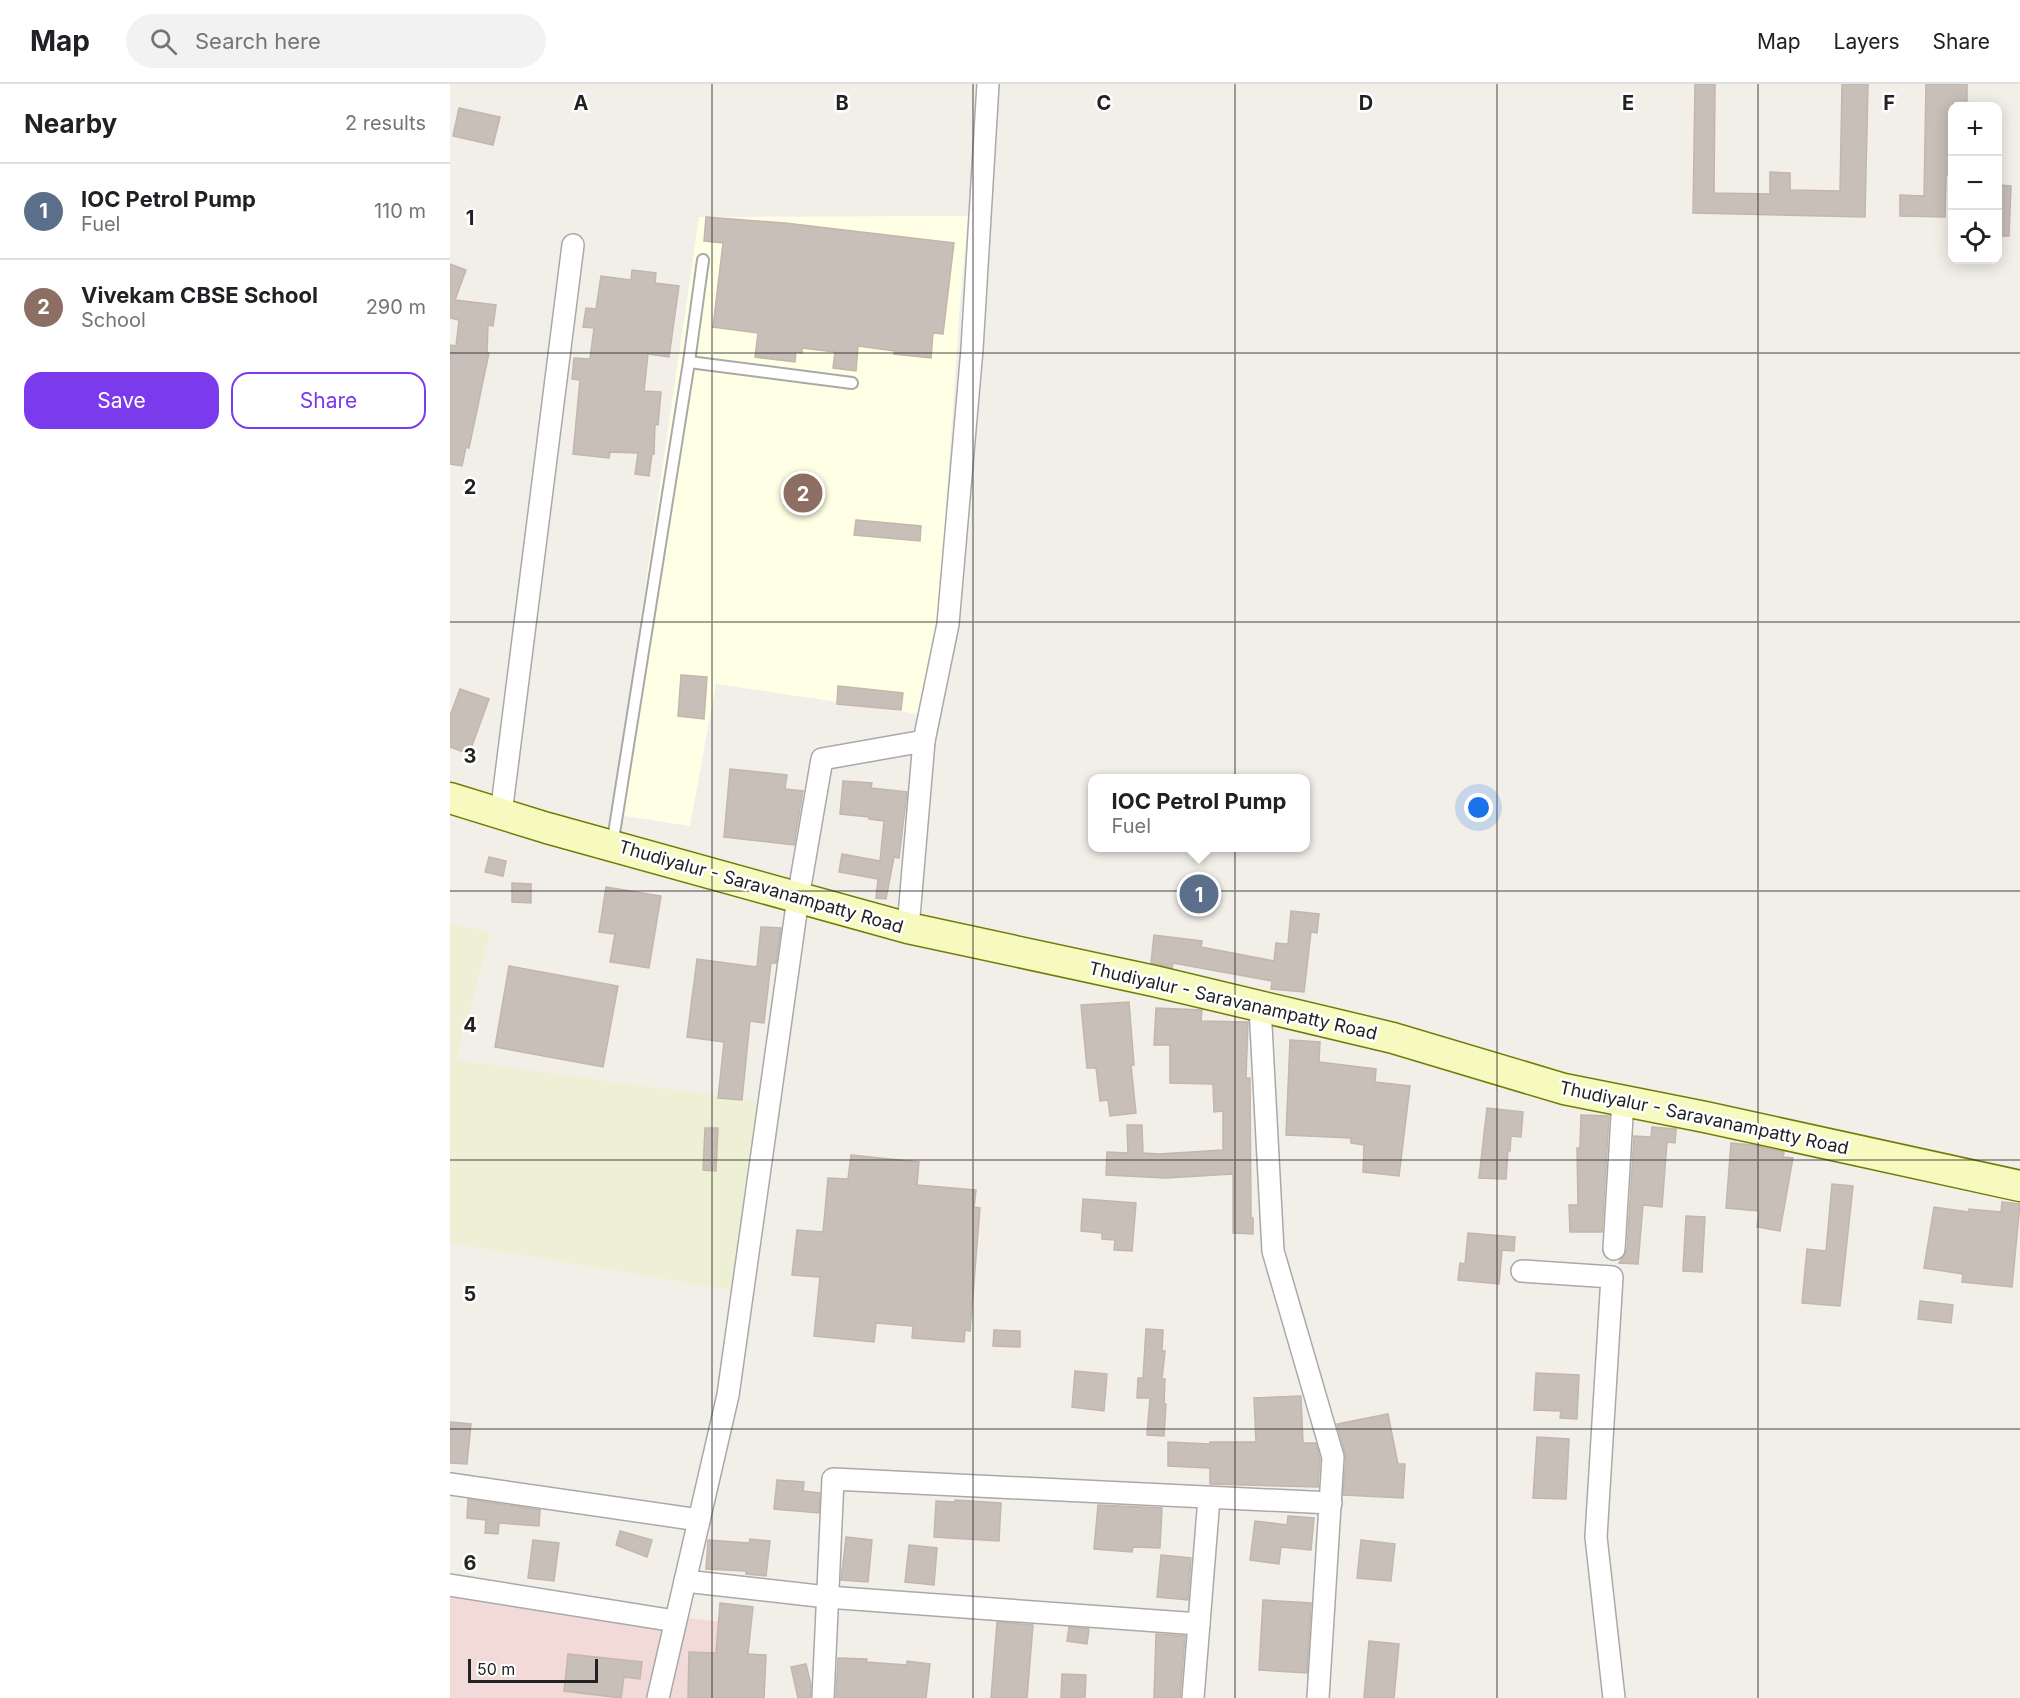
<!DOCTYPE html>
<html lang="en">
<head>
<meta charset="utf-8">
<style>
	body { margin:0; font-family:Inter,sans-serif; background:#f2f2f2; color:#202124 }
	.controls { position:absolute; right:18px; top:18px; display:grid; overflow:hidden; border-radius:12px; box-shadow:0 3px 15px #0003 }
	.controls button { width:54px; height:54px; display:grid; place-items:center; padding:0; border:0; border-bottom:2px solid #e0e0e0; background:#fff; color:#202124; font:30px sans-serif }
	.scale { position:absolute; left:18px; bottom:15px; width:130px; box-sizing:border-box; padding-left:6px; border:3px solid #222; border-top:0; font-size:16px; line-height:21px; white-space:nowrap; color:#222; -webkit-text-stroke:4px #fff; paint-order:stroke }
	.you { position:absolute; left:1029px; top:724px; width:21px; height:21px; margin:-15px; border:4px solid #fff; border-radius:50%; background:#1a73e8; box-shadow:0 0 0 9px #1a73e833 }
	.badge { display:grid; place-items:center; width:39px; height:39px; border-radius:50%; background:#7c3aed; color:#fff; font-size:20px; font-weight:700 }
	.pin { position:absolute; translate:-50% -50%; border:3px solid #fff; box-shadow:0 2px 6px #0006 }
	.popup { position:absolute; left:638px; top:690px; width:222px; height:78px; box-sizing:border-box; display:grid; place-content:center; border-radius:12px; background:#fff; filter:drop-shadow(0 2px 4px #0005); font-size:20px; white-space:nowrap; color:#757577 }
	.popup b { font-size:22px; color:#202124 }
	.popup::after { content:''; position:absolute; left:50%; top:100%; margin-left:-12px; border:12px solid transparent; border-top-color:#fff }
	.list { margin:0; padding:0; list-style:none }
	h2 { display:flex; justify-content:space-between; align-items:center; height:78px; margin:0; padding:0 24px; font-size:26px }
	h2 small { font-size:20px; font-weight:400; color:#757577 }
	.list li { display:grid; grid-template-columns:39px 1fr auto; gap:18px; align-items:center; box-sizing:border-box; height:96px; padding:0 24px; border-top:2px solid #e0e0e0 }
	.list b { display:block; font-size:22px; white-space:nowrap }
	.list p { margin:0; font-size:20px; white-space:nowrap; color:#757577 }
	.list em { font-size:20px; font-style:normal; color:#757577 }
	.actions { display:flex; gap:12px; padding:18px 24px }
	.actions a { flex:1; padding:14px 0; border:2px solid #7c3aed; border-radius:18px; text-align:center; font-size:21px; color:#7c3aed }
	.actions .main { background:#7c3aed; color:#fff }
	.icon { flex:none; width:33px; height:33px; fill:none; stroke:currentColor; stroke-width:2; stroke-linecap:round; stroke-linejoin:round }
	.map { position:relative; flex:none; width:1570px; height:1614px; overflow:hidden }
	header { display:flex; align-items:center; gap:36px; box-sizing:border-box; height:84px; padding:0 30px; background:#fff; border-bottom:2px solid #e0e0e0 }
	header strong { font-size:28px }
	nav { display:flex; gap:33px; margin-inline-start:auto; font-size:21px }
	.search { width:420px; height:54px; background:#f2f2f2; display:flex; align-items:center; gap:15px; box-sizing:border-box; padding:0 21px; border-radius:33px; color:#757577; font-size:22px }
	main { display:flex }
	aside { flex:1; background:#fff }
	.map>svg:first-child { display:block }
	.commercial { fill:#f2dad9 }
	.education { fill:#ffffe5 }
	.farmland { fill:#eef0d5 }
	.building { fill:#c7bfb8; stroke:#c4b6ab; stroke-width:1.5 }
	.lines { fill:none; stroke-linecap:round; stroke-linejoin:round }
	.lane-casing { stroke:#a9a9a9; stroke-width:14 }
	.street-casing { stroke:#a9a9a9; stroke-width:24 }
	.secondary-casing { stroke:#707d05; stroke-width:33 }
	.lane { stroke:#fff; stroke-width:10 }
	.street { stroke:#fff; stroke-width:21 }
	.secondary { stroke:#f7fabf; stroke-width:30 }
	.grid { fill:none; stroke:#222; stroke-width:1.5; stroke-opacity:0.55 }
	.labels { text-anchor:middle; stroke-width:5; stroke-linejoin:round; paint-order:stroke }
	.street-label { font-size:18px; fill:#222; stroke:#fff }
	.grid-label { font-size:20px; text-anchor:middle; font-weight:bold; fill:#222; stroke:#fff; stroke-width:5; stroke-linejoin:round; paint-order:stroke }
</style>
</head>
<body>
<header>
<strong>Map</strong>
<div class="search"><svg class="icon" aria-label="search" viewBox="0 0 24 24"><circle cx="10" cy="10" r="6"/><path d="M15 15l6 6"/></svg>Search here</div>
<nav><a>Map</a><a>Layers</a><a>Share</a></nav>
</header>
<main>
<aside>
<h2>Nearby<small>2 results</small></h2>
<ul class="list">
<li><span class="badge" style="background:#5c6f8a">1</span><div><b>IOC Petrol Pump</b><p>Fuel</p></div><em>110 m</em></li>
<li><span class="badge" style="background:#8d6e63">2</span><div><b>Vivekam CBSE School</b><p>School</p></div><em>290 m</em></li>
</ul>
<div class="actions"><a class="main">Save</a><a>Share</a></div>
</aside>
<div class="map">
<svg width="1570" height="1614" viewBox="0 0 1570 1614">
	<rect width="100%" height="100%" fill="#f2efe9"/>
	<path class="commercial" d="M0,1507l281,32 -9,75h-272z"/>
	<path class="education" d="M518,132l-8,87 -28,413 -216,-32 -26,142 -78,-12 87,-597z"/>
	<path class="farmland" d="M0,838l41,11 -35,127 313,43 -27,189 -292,-49z"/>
	<g class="building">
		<path d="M1245,0h20l-1,109 56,1v-22l20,1v17l50,1 2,-107h26l-3,133 -172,-4z"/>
		<path d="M1476,0h41v17h-14v74h-7l-1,42 -45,-1v-21l24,1z"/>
		<path d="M9,24l41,9 -7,28 -40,-9z"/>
		<path d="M1548,101l13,1 -2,50h-11z"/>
		<path d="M256,133l79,6 169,20 -11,91 -10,-1 -2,25 -37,-4 1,-3 -37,-5 -2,25 -23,-3 2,-16 -33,-4v5l-6,-1 -1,10 -40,-5 3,-24 -45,-6 10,-84 -19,-2z"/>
		<path d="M0,180l16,6 -11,30 41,5 -3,21 -5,-1 -1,28h2l-20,95 -3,-1 -4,19 -12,-2v-119l6,1 3,-26 -9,-2z"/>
		<path d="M182,186l24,3 -1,10 24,3 -10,71 -21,-3 -4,37 17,1 -3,33 -3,-1 -1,30h-2l-3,22 -14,-2 3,-21 -28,-1 -1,6 -36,-4 7,-74 -8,-1 2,-21 16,1 4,-31 -11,-1 3,-19 10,1 5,-33 30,4z"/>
		<path d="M406,436l65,6 -1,15 -66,-6z"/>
		<path d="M231,591l26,2 -3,42 -26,-3z"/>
		<path d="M388,602l65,7 -2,17 -64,-6z"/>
		<path d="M10,605l29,10 -20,55 -19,-7v-31z"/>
		<path d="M280,685l57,6 -2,14 18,2 -9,54 -70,-8z"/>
		<path d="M393,697l29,2 -1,5 36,4 -8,66 -5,-1 -8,42 -10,-1 2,-19 -39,-7 3,-18 38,7 4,-40 -15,-2v-2l-29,-3z"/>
		<path d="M39,773l17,4 -3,15 -18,-4z"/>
		<path d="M62,799l19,1v19l-19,-1z"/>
		<path d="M156,803l55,9 -12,72 -39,-6 5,-28 -16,-2z"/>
		<path d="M841,827l28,3 -2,19 -6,-1 -7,60 -33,-3 1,-8 -99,-18 -1,5 -21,-5 3,-28 48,6 -1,6 73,14 2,-18 12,1z"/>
		<path d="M311,843l20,1 -5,35h-5l-7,60 -14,-2 -8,79 -24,-2 6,-56 -37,-5 10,-78 60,8z"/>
		<path d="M59,882l109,20 -15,81 -108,-20z"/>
		<path d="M679,918l5,63h-3l5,48 -26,3 -2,-16 -8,1 -4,-33h-9l-6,-63z"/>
		<path d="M706,924l46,2 -1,11 47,1 -2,56h4l1,140h2v16l-20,-1v-59l-67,4 -60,-3 1,-23 21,1 -1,-28h15l1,28 16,1 64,-4v-39l-9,1 -1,-28 -43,-1v-38h-16z"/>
		<path d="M840,956l30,2 -1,20 57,7 -1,13 35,4 -11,90 -36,-4 1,-27 -13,-2v-5l-65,-3z"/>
		<path d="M1037,1024l36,4 -2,25 -10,-1 -1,15 -2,-1 -2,29 -27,-1z"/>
		<path d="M1131,1031l28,1 -7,116h-32l-1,-27h9l-1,-57h3z"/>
		<path d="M1202,1043l24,2 -1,14 -8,-1 -5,65 -19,-2 -5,59 -19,-1 8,-13 7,-114 17,1z"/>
		<path d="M255,1044h13l-2,43 -13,-1z"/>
		<path d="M1281,1059l22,2 31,7 -1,5 10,1 -13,73 -23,-4 2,-16 -33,-3z"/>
		<path d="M401,1071l68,7 -2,23 59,5 -2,17 6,1 -10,123 -5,-1 -1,12 -52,-4 1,-12 -37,-3 -2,19 -60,-6 6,-59 -28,-2 5,-45 26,2 5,-54 20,1z"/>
		<path d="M1382,1100l21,2 -13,120 -38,-3 5,-54 19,2z"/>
		<path d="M633,1115l53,4 -4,48 -18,-1 1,-10 -13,-1v-6l-21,-2z"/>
		<path d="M1552,1118l18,2 -8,83 -50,-5 1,-8 -39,-6 10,-61 35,5v-3l32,3z"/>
		<path d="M1236,1132l19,1 -3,55 -19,-1z"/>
		<path d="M1018,1149l47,4 -1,14 -12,-1 -3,34 -41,-4 2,-17 5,1z"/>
		<path d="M1470,1217l33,4 -2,18 -33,-4z"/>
		<path d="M696,1245l17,1 -1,21h3l-3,28h3l-1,25h2l-2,32 -17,-1 3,-37h-13l1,-20h5z"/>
		<path d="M544,1246l26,1v16l-27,-1z"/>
		<path d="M625,1287l32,3 -3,37 -32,-4z"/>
		<path d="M1086,1289l43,2 -2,44 -17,-1 1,-7 -27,-1z"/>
		<path d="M851,1312l2,47h13l4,15 -2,29 -108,-3v-16l-42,-2v-24l42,2v-2h46l-2,-44z"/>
		<path d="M938,1330l10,50h7l-2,34 -60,-3 3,-38 -9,-33z"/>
		<path d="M0,1338l21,2 -4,40 -17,-1z"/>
		<path d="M1087,1353l32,2 -3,60 -33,-1z"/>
		<path d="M327,1396l27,2 -1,9 17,2 -1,20 -45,-4z"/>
		<path d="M18,1415l72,11 -1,16 -40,-3 -1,11 -13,-1 1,-13 -19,-2z"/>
		<path d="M505,1416l46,3 -2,38 -65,-4 2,-36 19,1z"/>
		<path d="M648,1421l64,3 -2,40 -27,-1 -1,5 -38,-3z"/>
		<path d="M838,1432l26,2 -3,32 -30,-3 -2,17 -29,-4 5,-39 32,4z"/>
		<path d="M170,1447l32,9 -5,17 -31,-12z"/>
		<path d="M396,1453l26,3 -4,42 -27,-2z"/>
		<path d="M300,1455l20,2 -4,35 -20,-2v-3l-40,-2 2,-29 41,3z"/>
		<path d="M83,1456l26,3 -5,38 -26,-3z"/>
		<path d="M911,1456l34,4 -4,37 -34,-3z"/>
		<path d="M459,1461l28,3 -3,37 -29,-3z"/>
		<path d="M711,1471l30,3 -3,42 -31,-3z"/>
		<path d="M813,1516l48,3 -4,70 -48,-3z"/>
		<path d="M270,1519l33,4 -5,47 18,1 -2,43h-76l1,-46 27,1z"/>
		<path d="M547,1538l36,3 -6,73h-36z"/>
		<path d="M619,1543l20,2 -2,15 -20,-3z"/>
		<path d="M706,1550l29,2 -5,62h-26z"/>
		<path d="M919,1557l30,3 -5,54h-30z"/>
		<path d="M118,1570l74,8 -2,17 -16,-2 -3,21 -57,-7z"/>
		<path d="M388,1574l29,1 -1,3 41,3v-4l23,3 -4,34h-90z"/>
		<path d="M356,1580l5,21 -1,13h-12l-7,-31z"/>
		<path d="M612,1590l24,1 -1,23h-24z"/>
	</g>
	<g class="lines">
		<defs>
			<g id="lane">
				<path d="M239,278l163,21"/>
				<path d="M162,762l77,-484 14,-102"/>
			</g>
			<g id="street">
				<path d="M51,730l72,-569"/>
				<path d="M458,844l16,-187"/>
				<path d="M810,923l13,244 60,206 -15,241"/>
				<path d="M1164,1165l9,-149"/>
				<path d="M1072,1187l90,6 -16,260 18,161"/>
				<path d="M0,1400l249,36"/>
				<path d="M235,1497l142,16 372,27"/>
				<path d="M0,1501l225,36"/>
				<path d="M208,1614l70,-303 70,-497 24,-139 102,-18 24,-117 24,-275 16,-265"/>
				<path d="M373,1614l10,-219 498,24"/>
				<path d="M743,1614l16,-200"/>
			</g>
			<path id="secondary" d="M0,714l97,30 361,100 246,53 239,57 171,51 141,28 315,69"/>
		</defs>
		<use href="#lane" class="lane-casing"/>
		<use href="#street" class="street-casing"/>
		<use href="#secondary" class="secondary-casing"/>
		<use href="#lane" class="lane"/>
		<use href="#street" class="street"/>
		<use href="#secondary" class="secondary"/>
	</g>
	<path class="grid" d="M262,0v1614M523,0v1614M785,0v1614M1047,0v1614M1308,0v1614M0,269h1570M0,538h1570M0,807h1570M0,1076h1570M0,1345h1570"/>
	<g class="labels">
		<g class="street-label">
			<text transform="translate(311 803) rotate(16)" y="6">Thudiyalur - Saravanampatty Road</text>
			<text transform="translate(783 917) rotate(13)" y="6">Thudiyalur - Saravanampatty Road</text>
			<text transform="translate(1254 1034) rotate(12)" y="6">Thudiyalur - Saravanampatty Road</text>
		</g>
	</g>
	<g class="grid-label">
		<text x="131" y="26">A</text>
		<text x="392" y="26">B</text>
		<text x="654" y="26">C</text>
		<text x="916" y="26">D</text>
		<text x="1178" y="26">E</text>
		<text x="1439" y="26">F</text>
		<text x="20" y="141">1</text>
		<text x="20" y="410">2</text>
		<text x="20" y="679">3</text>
		<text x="20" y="948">4</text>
		<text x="20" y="1217">5</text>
		<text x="20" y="1486">6</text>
	</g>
</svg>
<div class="controls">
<button>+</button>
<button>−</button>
<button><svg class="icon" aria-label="locate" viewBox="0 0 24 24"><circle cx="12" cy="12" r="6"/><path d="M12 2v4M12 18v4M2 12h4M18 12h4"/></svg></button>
</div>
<div class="scale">50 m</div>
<div class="you"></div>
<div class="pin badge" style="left:749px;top:810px;background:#5c6f8a">1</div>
<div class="popup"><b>IOC Petrol Pump</b>Fuel</div>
<div class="pin badge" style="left:353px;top:409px;background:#8d6e63">2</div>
</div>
</main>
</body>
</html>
